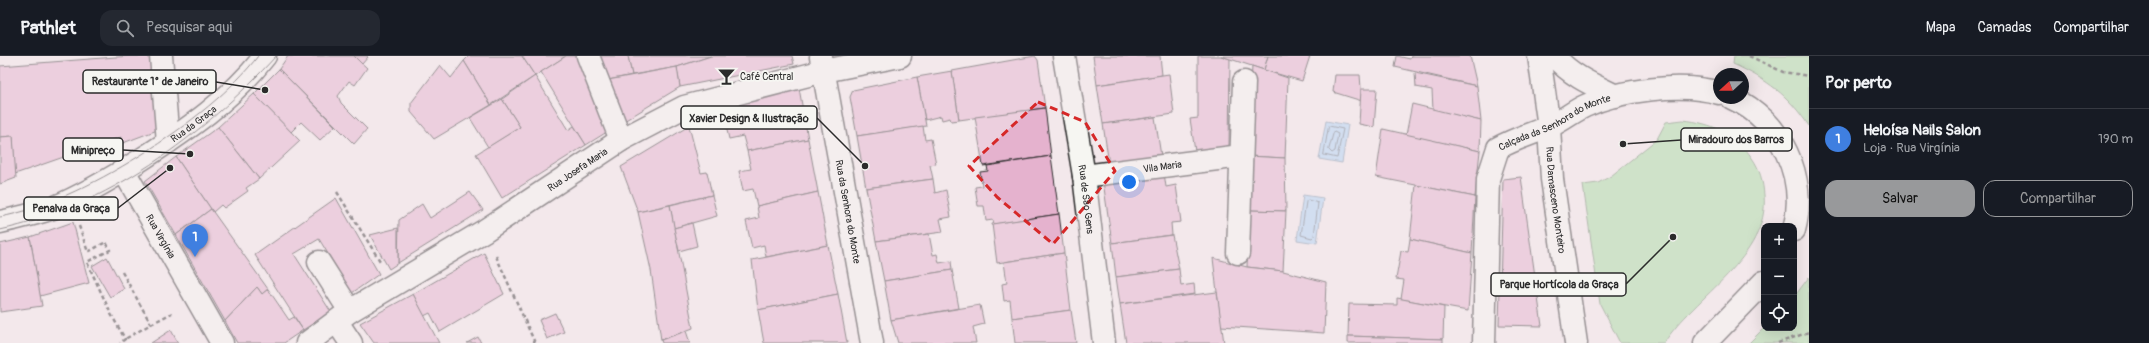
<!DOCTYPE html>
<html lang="pt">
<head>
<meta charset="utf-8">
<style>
	body { margin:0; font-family:Pangolin,sans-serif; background:#242831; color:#f1f3f6 }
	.controls { position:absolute; right:12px; bottom:12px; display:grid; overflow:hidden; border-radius:8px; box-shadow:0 4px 16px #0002 }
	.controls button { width:36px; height:36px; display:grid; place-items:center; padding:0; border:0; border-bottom:1px solid #363941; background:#171b24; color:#f1f3f6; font:20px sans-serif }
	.compass { position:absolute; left:1713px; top:12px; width:36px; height:36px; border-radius:50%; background:#171b24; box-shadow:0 4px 16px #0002; rotate:249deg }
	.you { position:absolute; left:1129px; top:126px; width:14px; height:14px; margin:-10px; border:3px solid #fff; border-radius:50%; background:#1a73e8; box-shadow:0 0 0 6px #1a73e833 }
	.badge { display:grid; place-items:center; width:26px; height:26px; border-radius:50%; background:#98999b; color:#fff; font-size:13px; font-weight:700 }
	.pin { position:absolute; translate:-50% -33px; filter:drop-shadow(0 1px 2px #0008) }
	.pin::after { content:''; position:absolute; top:21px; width:14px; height:12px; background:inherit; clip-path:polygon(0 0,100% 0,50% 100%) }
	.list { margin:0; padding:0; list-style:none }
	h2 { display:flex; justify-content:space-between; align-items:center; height:52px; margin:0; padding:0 16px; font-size:17px }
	h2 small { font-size:13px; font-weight:400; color:#9ea1a6 }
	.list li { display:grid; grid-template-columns:26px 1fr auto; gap:12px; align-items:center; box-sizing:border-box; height:60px; padding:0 16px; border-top:1px solid #363941 }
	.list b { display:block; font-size:15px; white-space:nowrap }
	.list p { margin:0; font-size:13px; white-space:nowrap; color:#9ea1a6 }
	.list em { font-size:13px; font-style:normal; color:#9ea1a6 }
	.actions { display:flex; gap:8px; padding:12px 16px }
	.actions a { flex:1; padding:9px 0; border:1px solid #98999b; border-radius:12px; text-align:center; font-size:14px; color:#98999b }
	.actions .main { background:#98999b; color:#111 }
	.icon { flex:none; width:22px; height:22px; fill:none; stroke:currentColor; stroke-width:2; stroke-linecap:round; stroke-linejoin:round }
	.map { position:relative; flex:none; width:1809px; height:287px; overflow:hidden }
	header { display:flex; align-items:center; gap:24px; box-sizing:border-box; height:56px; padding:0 20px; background:#171b24; border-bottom:1px solid #363941 }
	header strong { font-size:19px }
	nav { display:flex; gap:22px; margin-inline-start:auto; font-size:14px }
	.search { width:280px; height:36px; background:#242831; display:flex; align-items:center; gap:10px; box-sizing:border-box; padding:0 14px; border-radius:12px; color:#9ea1a6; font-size:15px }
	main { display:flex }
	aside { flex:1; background:#171b24 }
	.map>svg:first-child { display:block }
	.green { fill:#a4dca0; stroke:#688466 }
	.water { fill:#acd3f6; stroke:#7890a5 }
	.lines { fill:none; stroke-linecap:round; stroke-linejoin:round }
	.shore { stroke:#5f6e7c; stroke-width:1 }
	.building { fill:#e5b2ce; stroke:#2b2b2b }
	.street-casing { stroke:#2b2b2b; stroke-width:25 }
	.path { stroke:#2b2b2b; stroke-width:2.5; stroke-dasharray:4 3; stroke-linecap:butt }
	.street { stroke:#f6f6f2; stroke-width:22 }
	.tram { stroke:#2b2b2b; stroke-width:1 }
	.marked { fill:none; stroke:#d62828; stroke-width:3; stroke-dasharray:8 5; stroke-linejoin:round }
	.labels { text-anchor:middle; stroke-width:3.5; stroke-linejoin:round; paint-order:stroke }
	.poi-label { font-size:10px; fill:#2b2b2b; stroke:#f6f6f2; text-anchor:start }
	.street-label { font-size:10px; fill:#2b2b2b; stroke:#f6f6f2 }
	.leader { fill:none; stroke:#2b2b2b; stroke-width:1.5 }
	.callout-dot { fill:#2b2b2b; stroke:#f6f6f2; stroke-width:1.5 }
	.callout { fill:#f6f6f2; stroke:#2b2b2b; stroke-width:1.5 }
	.callout-label { font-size:11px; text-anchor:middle; font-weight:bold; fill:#2b2b2b }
</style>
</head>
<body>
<header>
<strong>Pathlet</strong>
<div class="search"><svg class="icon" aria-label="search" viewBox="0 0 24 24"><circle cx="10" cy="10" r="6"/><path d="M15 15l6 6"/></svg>Pesquisar aqui</div>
<nav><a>Mapa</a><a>Camadas</a><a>Compartilhar</a></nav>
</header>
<main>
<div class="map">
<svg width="1809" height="287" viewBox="0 0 1809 287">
	<rect width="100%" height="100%" fill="#f3e8eb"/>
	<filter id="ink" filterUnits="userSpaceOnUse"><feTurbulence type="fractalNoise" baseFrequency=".025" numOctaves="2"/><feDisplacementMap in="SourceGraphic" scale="8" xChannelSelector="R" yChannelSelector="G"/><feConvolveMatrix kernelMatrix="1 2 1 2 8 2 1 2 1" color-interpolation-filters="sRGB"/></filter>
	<g filter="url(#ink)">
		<g class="green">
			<path d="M1734,0h75v70c-21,-31 -41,-46 -76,-62z"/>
			<path d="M1683,64c29,3 53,14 69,38 8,11 11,24 12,37 6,62 -70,101 -100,148h-44l-20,-39 -17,-119 15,-2 13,-7 46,-37 9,-17z"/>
			<path d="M1809,221v66h-60l15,-15h30v-31z"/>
		</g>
		<g class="water">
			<path d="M1326,65l22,4 -6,38 -23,-4z"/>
			<path d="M1303,139l20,3 -6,45 -20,-3z"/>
		</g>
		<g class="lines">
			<g class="shore">
				<path d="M1329,70l14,3 -6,29 -13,-3z"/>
				<path d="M1334,76l4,2 -3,17 -3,2 -3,-3z"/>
				<path d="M1308,144l10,3 -4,33 -2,2 -11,-3 5,-33z"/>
			</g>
		</g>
		<g class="building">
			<path d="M129,0h24l7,73 -37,14 -2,-6 -106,37 -2,-38 -13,1v-71z"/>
			<path d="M288,0h66l13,12 -12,17 -6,-4 -11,15 3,7 26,26 -13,15 -75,-75z"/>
			<path d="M354,0h13l1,1 -6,7z"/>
			<path d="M469,0h53l13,20 -44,29 -27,-44z"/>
			<path d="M522,0h44l-31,20z"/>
			<path d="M566,0h13l31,74 -24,15 -45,-73z"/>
			<path d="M598,0h30l4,19 -24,5z"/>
			<path d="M628,0h83l-34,11 -45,8z"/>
			<path d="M711,0h81l2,8 -114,23 -3,-20z"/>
			<path d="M1035,0l3,4 7,48 -86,12 -7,-49z"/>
			<path d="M1093,0h67l2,19 -65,10z"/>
			<path d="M1198,0h23l9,3 -1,89 -34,3 -5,-32 8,-1z"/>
			<path d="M1221,0h47l-4,14z"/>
			<path d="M1268,0h42l-8,25 -38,-11z"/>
			<path d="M1397,0l13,3 1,-3h59l7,30 -82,-19z"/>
			<path d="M464,5l27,44 -57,34 -23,-27v-9l29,-38 11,13z"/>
			<path d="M1252,10l36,12 -3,80 -37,-2z"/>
			<path d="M677,11l3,20 -56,34 -16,-41z"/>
			<path d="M279,13l56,57 -15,14 -19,-18 -10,10 -37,-38z"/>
			<path d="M952,15l7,49 -8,1 -1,-3 -8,2 -1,-4 -16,4 -8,-43z"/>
			<path d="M1415,17l62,13 4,35 -48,-11 -1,-20 -16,-3z"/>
			<path d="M1169,18l5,40 -71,10 -6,-39z"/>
			<path d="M1335,19h25l2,26 -29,-9z"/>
			<path d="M535,20l33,54 6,-4 12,19 -84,53 -26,-44 44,-27 -18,-28z"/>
			<path d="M917,21l9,49 -69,10 -7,-39 3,-7z"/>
			<path d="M799,32l9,51 -61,12 -4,-15 -14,3 -5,-22 15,-3 -2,-12z"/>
			<path d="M1361,33h16l-3,38 -15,-3z"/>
			<path d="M254,38l46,47 -41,38 -41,-52z"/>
			<path d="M502,43l18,28 -32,20 -18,-29z"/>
			<path d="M1412,48l69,17 -1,30 -74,-16z"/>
			<path d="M1045,52l6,48 -68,10 -8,-49z"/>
			<path d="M1155,61l6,39 -52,8 -6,-40z"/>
			<path d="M689,70l12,47 6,-1 5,23 -74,17 -17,-45z"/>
			<path d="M923,70l2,14 6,-1 5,25 -6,1 3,14 -67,9 -9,-52z"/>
			<path d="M218,71l41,52 -13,9 2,3 -24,17 -3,-3 -8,7 -37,-55z"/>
			<path d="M1383,73l97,22 -5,46 -99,-20z"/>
			<path d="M13,80l3,42 -16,6v-47z"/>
			<path d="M808,83l10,53 -61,14 -4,-17 -10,2 -4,-20 12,-2 -4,-18z"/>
			<path d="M1051,100l8,58 -65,10 -1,-4 -7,1 -2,-15h-6l-3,-19 7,-1 -2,-14 8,-1 -1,-5z"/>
			<path d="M1248,100l37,2 1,53 -37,-1z"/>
			<path d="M176,101l35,52 -35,26 -31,-54z"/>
			<path d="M1164,117l2,14 10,-2 5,37 -10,1 1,12 -60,8 -9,-62z"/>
			<path d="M1521,121l21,149 -43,-1 4,-146z"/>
			<path d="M933,123l2,14 11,-3 5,27 -11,2 3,13 -67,9 -10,-53z"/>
			<path d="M1416,129l59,12 -3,56 -62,-14z"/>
			<path d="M470,136l13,18 -85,53 1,-43 23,-16 8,14z"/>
			<path d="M818,136l10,53 -62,12 -2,-12 -12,3 -6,-27 13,-3 -2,-12z"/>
			<path d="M712,139l5,21 -43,12 -4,-23z"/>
			<path d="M336,142l43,76 -27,19 -33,-54 -25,15 37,58 -28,18 -48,-75z"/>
			<path d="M670,149l23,123 -32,12 -10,-70 -13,-58z"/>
			<path d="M211,153l57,80 -6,5 -5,-7 -32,34 -49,-86z"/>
			<path d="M1249,154l37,1 -3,60 -36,-4z"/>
			<path d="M1059,158l5,39 -67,10 -5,-39z"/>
			<path d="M73,166l16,61 -49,13 -10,-59z"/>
			<path d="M692,167l5,23 -18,5 -5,-23z"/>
			<path d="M398,172v35l-9,6 -19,-34z"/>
			<path d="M929,178l4,21 4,-1 2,9 12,-2 1,9 -68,11 -8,-40z"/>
			<path d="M1172,179l7,34 -63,8 -4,-34z"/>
			<path d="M30,181l12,69 -42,6v-68z"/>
			<path d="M1410,183l62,14 -4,58 -67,-12 3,-19 -8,-1 5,-28 7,1z"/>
			<path d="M828,189l10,49 -80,16 -6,-50z"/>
			<path d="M484,197l20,41 -64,38 -10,-19 -6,3 -11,-22z"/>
			<path d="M1064,197l7,57 -59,8 -2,-18 -6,1 -2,-17 5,-1 -3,-21z"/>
			<path d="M107,201l17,32 -14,8 -18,-31z"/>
			<path d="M1213,202l34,9 36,4 43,11 -2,51 -103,-7z"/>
			<path d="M1179,213l2,17 13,-2 1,10 -75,10 -4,-27z"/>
			<path d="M952,214l7,38 -68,12 -7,-39z"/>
			<path d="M257,231l5,7 6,-5 21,31 5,-3 9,13 -19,13h-47l-12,-22z"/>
			<path d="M1217,236l7,51h-98l-6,-39z"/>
			<path d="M413,238l26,49h-65l-14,-20z"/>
			<path d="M838,238l9,49h-83l-6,-33z"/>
			<path d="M1397,242l47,9 -1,32 -95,-3 1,-32 48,1z"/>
			<path d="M980,249l4,19 -11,3 3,16h-78l-7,-23z"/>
			<path d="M1071,254l5,33h-61l-3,-25z"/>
			<path d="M555,257l9,19 -17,7 -8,-19z"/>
			<path d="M171,274l7,13h-27z"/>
			<path d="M686,275l4,12h-28l-1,-3z"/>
			<path d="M1348,280l95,3v4h-95z"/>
			<path d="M478,281l3,6h-14z"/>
		</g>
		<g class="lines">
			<defs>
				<g id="street">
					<path d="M161,0l7,86"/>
					<path d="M588,0l33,84"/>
					<path id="s1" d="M1064,0l20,120 20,167"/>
					<path id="s2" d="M1539,0l10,71 3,52 24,164"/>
					<path d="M1554,0c17,20 39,29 62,40"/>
					<path id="s3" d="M821,1l51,286"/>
					<path d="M1732,42c49,22 76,80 62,132"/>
					<path id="s4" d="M124,115l98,172"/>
					<path id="s5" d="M1084,120l157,-20"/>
					<path id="s6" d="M0,166c18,-4 36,-8 53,-14 31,-13 61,-31 89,-49 45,-29 90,-60 123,-103"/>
					<path d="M1238,197l6,-171"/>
					<path id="s7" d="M350,255l134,-80 137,-91 63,-33 140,-36 76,-15"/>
					<path d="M337,266l14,21"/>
					<path d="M307,287l43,-32 -31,-49"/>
					<path id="s8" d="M1484,287l4,-164 10,-31c16,-9 33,-14 50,-21 13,-5 24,-15 37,-21 35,-16 97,-24 134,-13"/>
					<path d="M1705,287l59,-61"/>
				</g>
			</defs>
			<use href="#street" class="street-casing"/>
			<g class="path">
				<path d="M1749,0l34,16 26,4"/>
				<path d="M337,136l43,69"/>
				<path d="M79,170l9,26 18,-10 4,8 -23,12 24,52 14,25 -5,4"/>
				<path d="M496,200l39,87"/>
				<path d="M122,216l29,52 -26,15"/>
				<path d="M151,268l21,-11"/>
				<path d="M1778,287l31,-11"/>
			</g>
			<use href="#street" class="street"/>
			<g class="tram">
				<path d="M0,161c79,-14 210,-97 258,-161"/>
				<path d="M0,174c106,-22 204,-95 276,-174"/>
			</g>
		</g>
	</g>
	<path d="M0 0H1809V287H0ZM1038,46l47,20 30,49 -62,73 -56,-47 -28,-31z" fill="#f3e8eb" fill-opacity=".55" fill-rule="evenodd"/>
	<path class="marked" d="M1038,46l47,20 30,49 -62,73 -56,-47 -28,-31z"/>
	<defs>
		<symbol id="bar-bare" viewBox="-9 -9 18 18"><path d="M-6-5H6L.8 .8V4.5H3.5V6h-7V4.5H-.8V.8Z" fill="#2b2b2b" stroke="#f6f6f2" stroke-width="2.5" paint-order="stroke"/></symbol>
	</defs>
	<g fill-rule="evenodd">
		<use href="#bar-bare" x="714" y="8" width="25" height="25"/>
	</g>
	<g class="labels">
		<g class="poi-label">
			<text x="740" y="24">Café Central</text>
		</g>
		<g class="street-label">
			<text dy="4" stroke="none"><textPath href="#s6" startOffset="219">Rua da Graça</textPath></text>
			<text dy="4" stroke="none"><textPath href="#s8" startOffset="259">Calçada da Senhora do Monte</textPath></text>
			<text dy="4" stroke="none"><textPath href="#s5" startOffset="79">Vila Maria</textPath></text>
			<text dy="4" stroke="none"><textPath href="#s7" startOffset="268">Rua Josefa Maria</textPath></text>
			<text dy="4" stroke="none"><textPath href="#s1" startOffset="145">Rua de São Gens</textPath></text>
			<text dy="4" stroke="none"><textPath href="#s2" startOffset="145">Rua Damasceno Monteiro</textPath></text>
			<text dy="4" stroke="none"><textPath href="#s3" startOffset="157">Rua da Senhora do Monte</textPath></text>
			<text dy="4" stroke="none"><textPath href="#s4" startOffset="75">Rua Virgínia</textPath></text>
		</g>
	</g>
	<path class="leader" d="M265 34L216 26M865 110L817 62M1623 88L1681 84M190 98L123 94M170 112L118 152M1673 181L1626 228"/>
	<g class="callout-dot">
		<circle cx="265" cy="34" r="4"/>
		<circle cx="865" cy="110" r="4"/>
		<circle cx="1623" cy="88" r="4"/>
		<circle cx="190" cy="98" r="4"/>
		<circle cx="170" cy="112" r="4"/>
		<circle cx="1673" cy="181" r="4"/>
	</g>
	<g class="callout">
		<rect x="83" y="14" width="133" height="23" rx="4"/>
		<rect x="681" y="50" width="136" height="23" rx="4"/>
		<rect x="1681" y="72" width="111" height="23" rx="4"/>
		<rect x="63" y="82" width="60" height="23" rx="4"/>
		<rect x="24" y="141" width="94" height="23" rx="4"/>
		<rect x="1491" y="217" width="135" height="23" rx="4"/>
	</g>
	<g class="callout-label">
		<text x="150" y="29">Restaurante 1° de Janeiro</text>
		<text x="749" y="66">Xavier Design &amp; Ilustração</text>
		<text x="1736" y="87">Miradouro dos Barros</text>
		<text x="93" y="98">Minipreço</text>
		<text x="71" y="156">Penalva da Graça</text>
		<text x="1559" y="232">Parque Hortícola da Graça</text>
	</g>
</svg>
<div class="controls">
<button>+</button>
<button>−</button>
<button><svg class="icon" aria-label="locate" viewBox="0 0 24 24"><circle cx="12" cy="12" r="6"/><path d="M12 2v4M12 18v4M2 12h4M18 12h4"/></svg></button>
</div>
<svg class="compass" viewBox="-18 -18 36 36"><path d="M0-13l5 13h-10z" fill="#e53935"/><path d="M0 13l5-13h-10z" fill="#9ea1a6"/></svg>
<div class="you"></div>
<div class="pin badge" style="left:195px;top:201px;background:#3f7fe0">1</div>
</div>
<aside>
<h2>Por perto<small></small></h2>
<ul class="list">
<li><span class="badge" style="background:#3f7fe0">1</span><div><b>Heloísa Nails Salon</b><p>Loja · Rua Virgínia</p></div><em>190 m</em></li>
</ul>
<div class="actions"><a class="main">Salvar</a><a>Compartilhar</a></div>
</aside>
</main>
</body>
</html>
